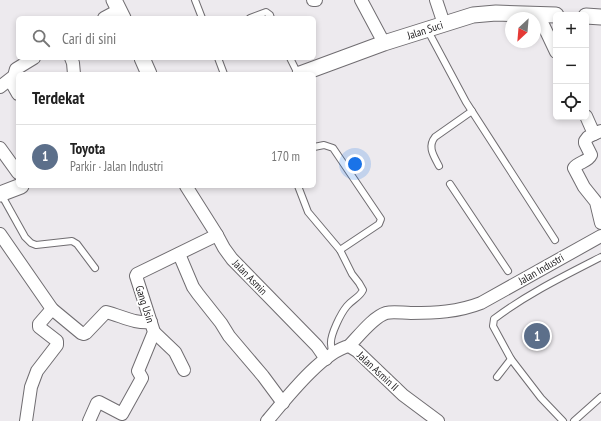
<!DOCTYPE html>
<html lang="id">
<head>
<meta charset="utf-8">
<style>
	body { margin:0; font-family:"PT Sans Narrow",sans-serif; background:#f6f6f6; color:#222 }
	.controls { position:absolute; right:12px; top:12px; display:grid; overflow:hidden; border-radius:6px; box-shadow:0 2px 6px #0003 }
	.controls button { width:36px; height:36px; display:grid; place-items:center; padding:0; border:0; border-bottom:1px solid #e0e0e0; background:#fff; color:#222; font:20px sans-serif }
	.compass { position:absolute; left:505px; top:12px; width:36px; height:36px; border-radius:50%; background:#fff; box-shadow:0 2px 6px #0003; rotate:206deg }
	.you { position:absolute; left:355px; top:164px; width:14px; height:14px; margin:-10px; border:3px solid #fff; border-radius:50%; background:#1a73e8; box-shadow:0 0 0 6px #1a73e833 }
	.badge { display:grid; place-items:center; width:26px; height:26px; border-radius:50%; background:#2563eb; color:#fff; font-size:13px; font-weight:700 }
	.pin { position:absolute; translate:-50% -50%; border:2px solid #fff; box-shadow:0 1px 4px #0006 }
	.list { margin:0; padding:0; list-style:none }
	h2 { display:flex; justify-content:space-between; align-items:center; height:52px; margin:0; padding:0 16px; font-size:17px }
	h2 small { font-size:13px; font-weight:400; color:#767676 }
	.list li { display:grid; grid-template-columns:26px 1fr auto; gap:12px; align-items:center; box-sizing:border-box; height:64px; padding:0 16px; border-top:1px solid #e0e0e0 }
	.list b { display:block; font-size:15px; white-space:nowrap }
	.list p { margin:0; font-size:13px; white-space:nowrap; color:#767676 }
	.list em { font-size:13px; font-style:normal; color:#767676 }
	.icon { flex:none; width:22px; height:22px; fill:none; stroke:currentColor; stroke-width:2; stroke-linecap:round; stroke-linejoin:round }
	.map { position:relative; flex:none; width:601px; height:421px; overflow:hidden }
	.search { position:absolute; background:#fff; box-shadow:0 2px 6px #0003; left:16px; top:16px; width:300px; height:44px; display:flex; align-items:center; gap:10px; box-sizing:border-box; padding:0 14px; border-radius:6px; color:#767676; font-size:15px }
	.panel { position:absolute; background:#fff; box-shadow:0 2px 6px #0003; left:16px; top:72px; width:300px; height:116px; border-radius:6px }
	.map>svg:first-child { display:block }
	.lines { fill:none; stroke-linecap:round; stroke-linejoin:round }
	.service-casing { stroke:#706d71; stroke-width:8 }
	.minor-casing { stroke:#706d71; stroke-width:14 }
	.tertiary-casing { stroke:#706d71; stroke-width:17 }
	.service { stroke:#fff; stroke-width:6 }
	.minor { stroke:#fff; stroke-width:12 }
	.tertiary { stroke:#fff; stroke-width:15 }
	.labels { text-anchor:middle; stroke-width:3.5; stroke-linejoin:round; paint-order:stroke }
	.street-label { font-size:11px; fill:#1f1d1f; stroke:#fff }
</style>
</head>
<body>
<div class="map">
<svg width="601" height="421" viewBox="0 0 601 421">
	<rect width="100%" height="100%" fill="#edeaee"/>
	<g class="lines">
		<defs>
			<g id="service">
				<path d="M195,0l7,18"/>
				<path d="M250,18l16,-6 4,3 1,3"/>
				<path d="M427,29l39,73 89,138"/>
				<path d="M218,58l6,16"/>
				<path d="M290,58l8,16"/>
				<path d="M314,147l10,-2 9,3 48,71 -2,5 -39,26"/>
				<path d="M439,166c-5,-10 -12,-19 -4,-29l37,-26"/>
				<path d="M450,184l58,87"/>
				<path d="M298,186l10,26 32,38 12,24 7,9 4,7c-3,7 -11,10 -16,16 -6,7 -17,29 -16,38 0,3 1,7 2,10"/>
				<path d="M1,194l24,43 6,6 5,2 36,-4 5,3 18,24"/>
				<path d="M497,377l14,-18"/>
				<path d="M563,421l-22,-23 -30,-39 -18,-33 1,-7c33,-25 70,-43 107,-62"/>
				<path d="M574,421l27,-24"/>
			</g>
			<g id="minor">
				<path d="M313,0h3"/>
				<path d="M361,0l23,43"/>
				<path d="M436,0l8,24"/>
				<path d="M538,14l18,38"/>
				<path d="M104,18l15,-8"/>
				<path d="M71,58l2,5 1,11"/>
				<path d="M10,80l8,14"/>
				<path d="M0,87l14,-11 2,-7 18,-11"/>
				<path d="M586,116l8,18 7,-3"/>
				<path d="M594,134l-6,3 -3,4v2l6,12c-3,7 -13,7 -17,13l10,19 12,15 5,21"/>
				<path d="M0,148l18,25"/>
				<path d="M186,186l31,49 7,13 8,11 85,87 9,13"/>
				<path d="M0,234l52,75 29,24 3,1 2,-1 20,-21c16,4 29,12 45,10"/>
				<path d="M179,254l14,33 5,7 23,29 8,13 34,40 20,27"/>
				<path d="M154,332l21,20 9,18"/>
				<path d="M349,346c9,-9 24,-29 37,-33 7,-2 17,0 25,0 24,0 47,-1 70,-10l120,-67"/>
				<path d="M26,421l5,-34 6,-16 20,-26v-4l-18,-14v-3l13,-15"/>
				<path d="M89,421l8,-18 2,-1 23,12 20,-36 -4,-7 16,-39 -18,-56 1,-2 80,-39"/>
				<path d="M267,421c18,-21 55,-69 82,-75l8,5 46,44 35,26"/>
			</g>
			<g id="tertiary">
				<path d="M114,0l9,18"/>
				<path d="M586,16l15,1"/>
				<path d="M142,58l7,16"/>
				<path d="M300,74l84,-31 89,-28 23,-2 60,2"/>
				<path d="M0,194l21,-8"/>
			</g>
		</defs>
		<use href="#service" class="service-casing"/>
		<use href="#minor" class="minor-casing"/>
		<use href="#tertiary" class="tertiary-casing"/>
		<use href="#service" class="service"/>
		<use href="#minor" class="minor"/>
		<use href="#tertiary" class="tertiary"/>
	</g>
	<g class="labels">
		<g class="street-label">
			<text transform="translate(425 30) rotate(-18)" y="4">Jalan Suci</text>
			<text transform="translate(541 269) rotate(-30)" y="4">Jalan Industri</text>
			<text transform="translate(250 277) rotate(46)" y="4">Jalan Asmin</text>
			<text transform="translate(145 304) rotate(72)" y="4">Gang Usin</text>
			<text transform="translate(378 371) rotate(43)" y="4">Jalan Asmin II</text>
		</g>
	</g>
</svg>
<div class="controls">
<button>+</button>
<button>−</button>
<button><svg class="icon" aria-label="locate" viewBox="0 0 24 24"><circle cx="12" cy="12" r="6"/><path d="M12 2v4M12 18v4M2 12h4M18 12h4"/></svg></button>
</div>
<svg class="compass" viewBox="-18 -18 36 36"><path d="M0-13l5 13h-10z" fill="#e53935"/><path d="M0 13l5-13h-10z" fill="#767676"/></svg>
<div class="you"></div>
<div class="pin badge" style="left:537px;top:336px;background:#5c6f8a">1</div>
<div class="search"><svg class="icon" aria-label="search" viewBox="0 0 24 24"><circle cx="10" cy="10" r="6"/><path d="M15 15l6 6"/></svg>Cari di sini</div>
<section class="panel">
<h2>Terdekat<small></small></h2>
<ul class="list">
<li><span class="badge" style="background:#5c6f8a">1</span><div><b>Toyota</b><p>Parkir · Jalan Industri</p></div><em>170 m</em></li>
</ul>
</section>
</div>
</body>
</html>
